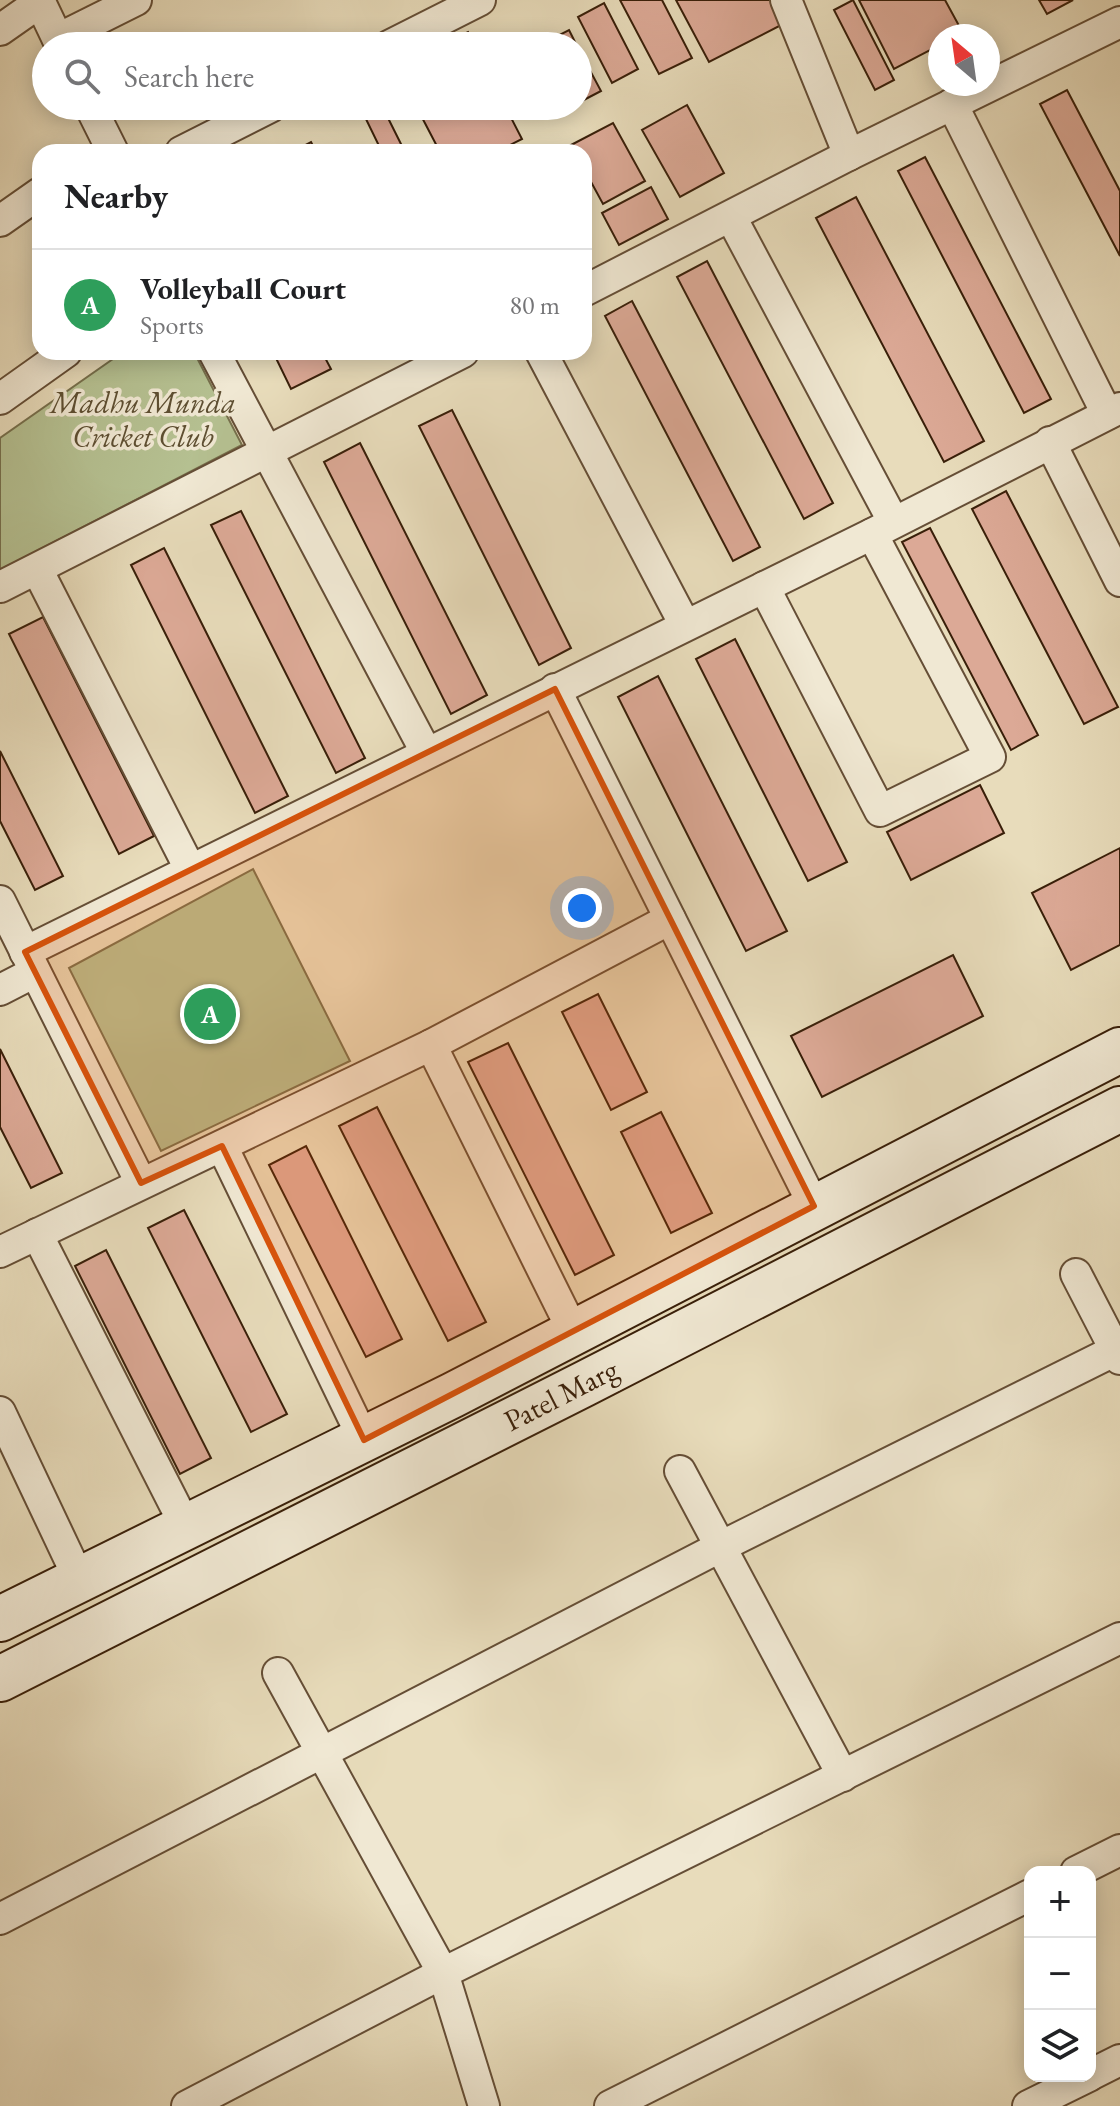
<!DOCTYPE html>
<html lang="en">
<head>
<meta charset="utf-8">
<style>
	body { margin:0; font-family:"EB Garamond",serif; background:#f2f2f2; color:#202124 }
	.controls { position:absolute; right:24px; bottom:24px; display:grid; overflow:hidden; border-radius:16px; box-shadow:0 4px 20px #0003 }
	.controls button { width:72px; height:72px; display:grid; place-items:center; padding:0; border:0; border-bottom:2px solid #e0e0e0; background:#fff; color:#202124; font:40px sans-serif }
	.compass { position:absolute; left:928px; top:24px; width:72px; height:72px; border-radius:50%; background:#fff; box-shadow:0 4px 20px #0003; rotate:331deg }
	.you { position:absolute; left:582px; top:908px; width:28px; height:28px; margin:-20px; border:6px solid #fff; border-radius:50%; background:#1a73e8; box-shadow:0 0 0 12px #1a73e833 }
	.badge { display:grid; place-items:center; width:52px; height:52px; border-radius:50%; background:#8f2418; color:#fff; font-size:26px; font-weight:700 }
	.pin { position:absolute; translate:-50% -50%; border:4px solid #fff; box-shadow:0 2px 8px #0006 }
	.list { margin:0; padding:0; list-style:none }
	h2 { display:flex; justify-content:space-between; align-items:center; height:104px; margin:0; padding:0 32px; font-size:34px }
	h2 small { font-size:26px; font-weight:400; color:#757577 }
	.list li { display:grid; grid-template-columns:52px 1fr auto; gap:24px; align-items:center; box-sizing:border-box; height:112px; padding:0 32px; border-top:2px solid #e0e0e0 }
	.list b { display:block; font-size:30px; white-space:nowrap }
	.list p { margin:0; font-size:26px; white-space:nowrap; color:#757577 }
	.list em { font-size:26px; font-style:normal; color:#757577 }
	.icon { flex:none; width:44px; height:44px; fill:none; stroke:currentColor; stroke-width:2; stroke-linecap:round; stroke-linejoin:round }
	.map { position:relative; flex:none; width:1120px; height:2106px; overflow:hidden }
	.search { position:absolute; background:#fff; box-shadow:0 4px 20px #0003; left:32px; top:32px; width:560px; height:88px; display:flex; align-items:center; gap:20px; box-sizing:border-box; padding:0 28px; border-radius:44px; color:#757577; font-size:30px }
	.panel { position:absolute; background:#fff; box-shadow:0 4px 20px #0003; left:32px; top:144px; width:560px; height:216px; border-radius:24px }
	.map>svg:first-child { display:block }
	.green { fill:#b5c091; stroke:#77704d; stroke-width:2 }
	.building { fill:#dca996; stroke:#391f09; stroke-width:2 }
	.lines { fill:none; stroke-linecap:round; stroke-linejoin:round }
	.street-casing { stroke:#654e36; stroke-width:34 }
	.secondary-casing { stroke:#391f09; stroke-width:48 }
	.street { stroke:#f0e8d3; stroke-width:30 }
	.secondary { stroke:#f0e8d3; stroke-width:44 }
	.marked { fill:#d6530c; fill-opacity:0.2; stroke:#d6530c; stroke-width:6; stroke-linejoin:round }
	.labels { text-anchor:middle; stroke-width:7; stroke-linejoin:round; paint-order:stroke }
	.park-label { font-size:30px; font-style:italic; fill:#5e4f32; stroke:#f0e8d3 }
	.street-label { font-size:30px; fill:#391f09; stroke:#f0e8d3 }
</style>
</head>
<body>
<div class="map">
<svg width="1120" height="2106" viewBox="0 0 1120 2106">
	<rect width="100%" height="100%" fill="#e8dcbb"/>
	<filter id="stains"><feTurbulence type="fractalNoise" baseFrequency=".0025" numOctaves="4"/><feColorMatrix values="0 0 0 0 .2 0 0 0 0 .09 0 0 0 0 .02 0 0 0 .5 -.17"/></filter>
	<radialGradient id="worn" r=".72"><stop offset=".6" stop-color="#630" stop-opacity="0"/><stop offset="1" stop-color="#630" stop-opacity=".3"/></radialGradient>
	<g class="green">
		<path d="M123,352h71l48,93 -242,125v-132z"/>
		<path d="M253,869l97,192 -189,90 -92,-183z"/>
	</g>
	<g class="building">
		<path d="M620,0h42l30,58 -33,16z"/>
		<path d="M676,0h100l11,22 -78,40z"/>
		<path d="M853,0l41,80 -19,10 -41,-80z"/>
		<path d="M859,0h86l18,33 -6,3h-17v9l-46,24z"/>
		<path d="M1039,0h34l-26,14z"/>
		<path d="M604,3l34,66 -26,14 -34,-66z"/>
		<path d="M569,30l8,16h-39z"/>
		<path d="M468,32l7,14h-35z"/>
		<path d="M578,48l23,43 -23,12z"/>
		<path d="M1067,90l53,101v65l-80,-152z"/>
		<path d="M687,105l37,68 -44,24 -38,-67z"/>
		<path d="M382,106l23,46h-23l-18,-37z"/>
		<path d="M416,106h89l17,33 -26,13h-56z"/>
		<path d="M613,123l32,58 -42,23 -19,-35v-17h-9l-4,-7z"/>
		<path d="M311,142l5,10h-24z"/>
		<path d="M925,157l126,242 -27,14 -126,-242z"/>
		<path d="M651,187l17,32 -49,26 -17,-32z"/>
		<path d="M856,197l128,244 -40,21 -128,-244z"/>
		<path d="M707,261l126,242 -29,16 -127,-242z"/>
		<path d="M632,301l128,246 -27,14 -128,-245z"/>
		<path d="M273,352h49l9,17 -40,20z"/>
		<path d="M452,410l119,238 -32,17 -120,-239z"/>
		<path d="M360,443l127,252 -36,19 -127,-252z"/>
		<path d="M1006,491l112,216 -34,17 -112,-215z"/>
		<path d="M241,511l124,247 -29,15 -125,-248z"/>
		<path d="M930,528l108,207 -27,15 -109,-208z"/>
		<path d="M164,548l124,248 -33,17 -124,-248z"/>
		<path d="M43,617l111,219 -35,18 -110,-220z"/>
		<path d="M735,639l112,223 -39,19 -112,-222z"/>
		<path d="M658,676l129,255 -41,20 -128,-254z"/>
		<path d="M0,751l63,125 -28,14 -35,-69z"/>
		<path d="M980,785l24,48 -93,47 -24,-48z"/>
		<path d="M1120,848v97l-49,25 -39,-77z"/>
		<path d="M953,955l30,61 -161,81 -31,-61z"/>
		<path d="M598,994l49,98 -36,18 -49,-98z"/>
		<path d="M508,1043l106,212 -39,20 -107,-213z"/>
		<path d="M0,1049l62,124 -31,15 -31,-61z"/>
		<path d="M377,1107l109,215 -38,19 -109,-215z"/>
		<path d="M661,1112l51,101 -41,20 -50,-101z"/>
		<path d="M306,1146l96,193 -36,18 -97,-192z"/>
		<path d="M184,1210l103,204 -36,18 -103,-204z"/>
		<path d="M106,1250l105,208 -31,16 -105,-208z"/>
	</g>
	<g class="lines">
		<defs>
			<g id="street">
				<path d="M786,0l63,155"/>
				<path d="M0,30l40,-28 21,44"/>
				<path d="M58,39l78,-39"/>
				<path d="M389,46l91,-46"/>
				<path d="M952,104l155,310"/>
				<path d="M90,106l23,46"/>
				<path d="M181,152l91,-46"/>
				<path d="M731,217l162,304"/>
				<path d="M0,221l40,-28"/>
				<path d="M584,291l265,-136 271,-133"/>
				<path d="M214,352l212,400"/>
				<path d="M541,352l144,273"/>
				<path d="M0,399l66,-47"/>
				<path d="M1050,442l70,139"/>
				<path d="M37,569l153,300"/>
				<path d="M0,587l463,-235"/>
				<path d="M764,587l116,224 110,-54 -118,-223"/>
				<path d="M555,689l259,517"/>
				<path d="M0,901l141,282"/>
				<path d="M25,952l847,-418 248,-126"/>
				<path d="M0,990l35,-18"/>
				<path d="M431,1045l142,286"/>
				<path d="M222,1146l142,294"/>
				<path d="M37,1234l149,293"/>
				<path d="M0,1252l431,-207 239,-126"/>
				<path d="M1076,1274l44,85"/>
				<path d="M0,1412l80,169"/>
				<path d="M680,1471l163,305"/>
				<path d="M278,1673l165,300 41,133"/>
				<path d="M1076,1872l44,-22"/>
				<path d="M0,1919l720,-372 396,-197"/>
				<path d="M1090,2075l30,-15"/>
				<path d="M187,2106l256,-133 677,-335"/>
				<path d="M610,2106l420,-211"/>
				<path d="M1028,2106l61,-30"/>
			</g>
			<g id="secondary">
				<path d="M0,1619l453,-224 667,-345"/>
				<path d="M0,1679l584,-295 536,-275"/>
			</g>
		</defs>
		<use href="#street" class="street-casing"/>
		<use href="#secondary" class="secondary-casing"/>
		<use href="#street" class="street"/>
		<use href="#secondary" class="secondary"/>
	</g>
	<path class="marked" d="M555,689l259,517 -450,234 -142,-294 -81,37 -116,-231z"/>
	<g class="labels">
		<g class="park-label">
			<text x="143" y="413">Madhu Munda<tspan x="143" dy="34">Cricket Club</tspan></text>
		</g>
		<g class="street-label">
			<text transform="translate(561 1395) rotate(-27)" y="10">Patel Marg</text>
		</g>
	</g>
	<rect width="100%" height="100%" filter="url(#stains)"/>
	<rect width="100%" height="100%" fill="url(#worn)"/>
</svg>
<div class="controls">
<button>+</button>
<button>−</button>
<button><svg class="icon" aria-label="layers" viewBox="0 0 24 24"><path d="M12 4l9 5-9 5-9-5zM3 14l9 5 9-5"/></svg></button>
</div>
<svg class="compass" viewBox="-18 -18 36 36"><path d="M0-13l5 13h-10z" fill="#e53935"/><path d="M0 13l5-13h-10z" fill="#757577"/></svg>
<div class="you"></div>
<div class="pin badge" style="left:210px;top:1014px;background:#2e9e5b">A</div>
<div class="search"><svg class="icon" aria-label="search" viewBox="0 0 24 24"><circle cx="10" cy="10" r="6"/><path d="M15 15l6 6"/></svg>Search here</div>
<section class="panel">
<h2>Nearby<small></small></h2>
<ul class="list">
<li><span class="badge" style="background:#2e9e5b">A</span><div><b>Volleyball Court</b><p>Sports</p></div><em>80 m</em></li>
</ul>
</section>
</div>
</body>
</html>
